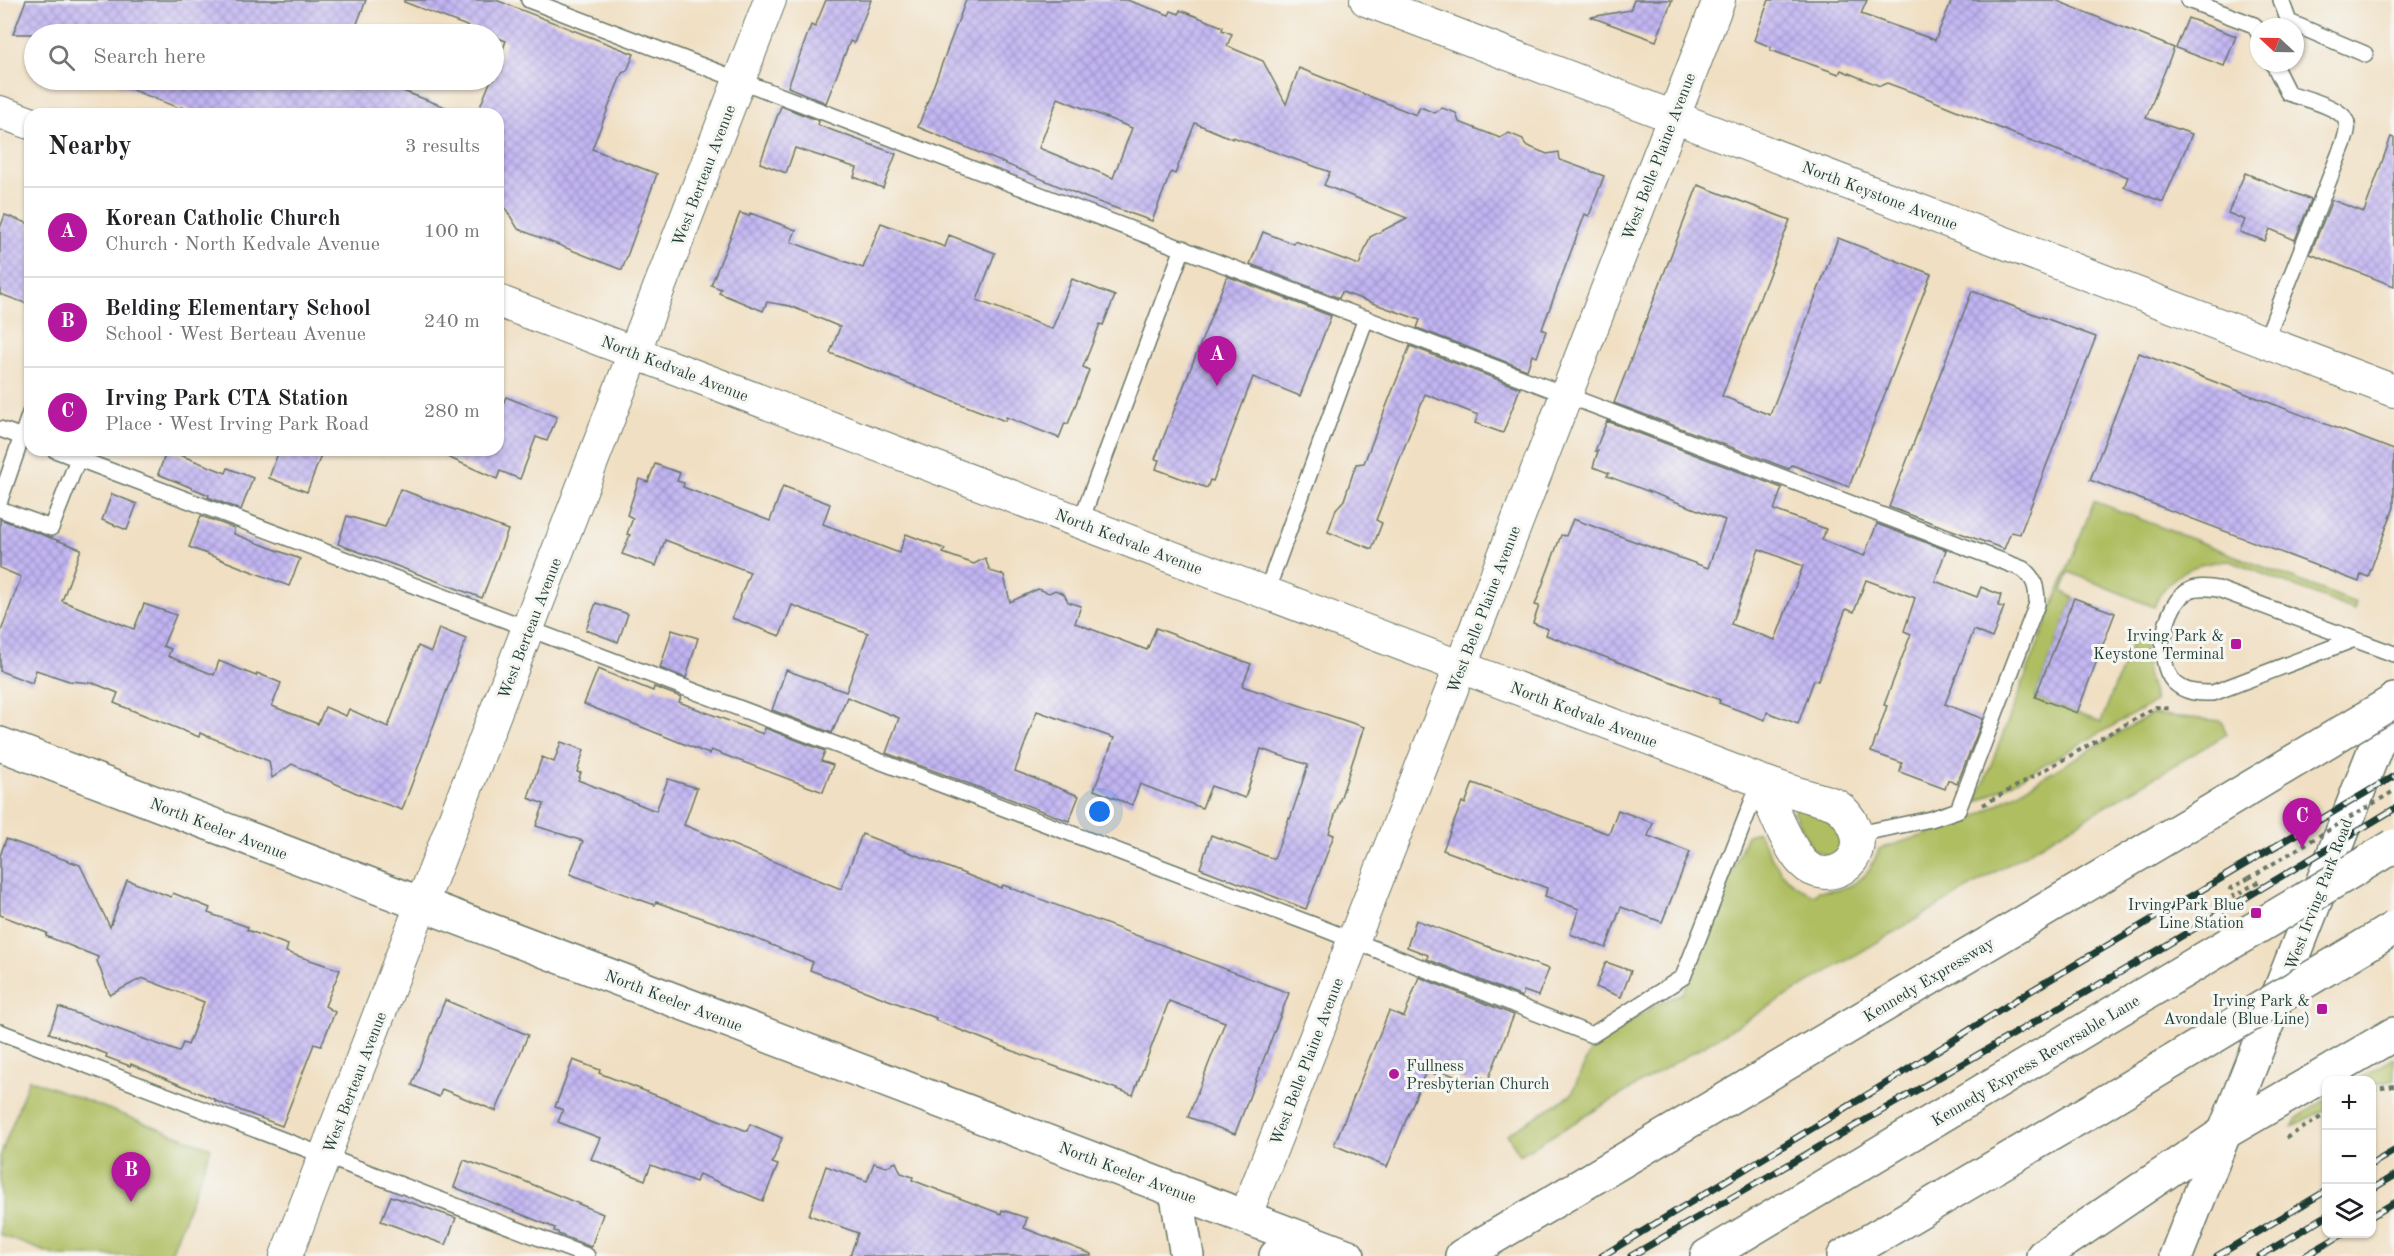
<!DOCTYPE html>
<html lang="en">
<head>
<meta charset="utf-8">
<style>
	body { margin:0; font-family:"Old Standard TT",serif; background:#f2f2f2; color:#202124 }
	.controls { position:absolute; right:18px; bottom:18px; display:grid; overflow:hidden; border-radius:12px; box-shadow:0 2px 4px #0004 }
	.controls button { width:54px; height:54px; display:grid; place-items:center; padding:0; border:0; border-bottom:2px solid #e0e0e0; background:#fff; color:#202124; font:30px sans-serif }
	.compass { position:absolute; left:2250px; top:18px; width:54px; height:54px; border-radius:50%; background:#fff; box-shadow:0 2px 4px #0004; rotate:292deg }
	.you { position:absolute; left:1100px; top:812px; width:21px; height:21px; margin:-15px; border:4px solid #fff; border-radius:50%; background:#1a73e8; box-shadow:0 0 0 9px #1a73e833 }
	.badge { display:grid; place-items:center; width:39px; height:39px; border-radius:50%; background:#b5179e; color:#fff; font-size:20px; font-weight:700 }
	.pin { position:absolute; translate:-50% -50px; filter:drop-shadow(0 2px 3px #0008) }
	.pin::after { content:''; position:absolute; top:32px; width:21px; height:18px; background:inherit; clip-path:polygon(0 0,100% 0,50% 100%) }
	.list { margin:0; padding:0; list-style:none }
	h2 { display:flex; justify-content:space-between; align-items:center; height:78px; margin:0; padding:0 24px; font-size:26px }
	h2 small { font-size:20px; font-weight:400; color:#757577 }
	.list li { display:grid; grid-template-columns:39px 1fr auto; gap:18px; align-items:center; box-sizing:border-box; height:90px; padding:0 24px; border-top:2px solid #e0e0e0 }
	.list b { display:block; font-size:22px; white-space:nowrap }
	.list p { margin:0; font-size:20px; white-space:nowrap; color:#757577 }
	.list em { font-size:20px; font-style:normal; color:#757577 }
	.icon { flex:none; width:33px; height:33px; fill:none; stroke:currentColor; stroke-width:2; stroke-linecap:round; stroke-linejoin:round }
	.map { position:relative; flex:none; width:2394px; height:1256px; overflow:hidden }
	.search { position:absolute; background:#fff; box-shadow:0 2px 4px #0004; left:24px; top:24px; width:480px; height:66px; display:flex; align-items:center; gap:15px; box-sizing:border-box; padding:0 21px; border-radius:33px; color:#757577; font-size:22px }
	.panel { position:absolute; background:#fff; box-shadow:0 2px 4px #0004; left:24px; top:108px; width:480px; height:348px; border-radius:18px }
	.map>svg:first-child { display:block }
	.green { fill:#aebe61; stroke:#667e4a; stroke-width:1.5 }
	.building { fill:url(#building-cross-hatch); fill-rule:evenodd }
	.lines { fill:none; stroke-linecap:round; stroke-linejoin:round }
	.service-casing { stroke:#687666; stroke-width:18 }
	.minor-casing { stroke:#687666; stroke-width:34 }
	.tertiary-casing { stroke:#687666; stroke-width:36 }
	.primary-casing { stroke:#687666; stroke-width:36 }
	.motorway-casing { stroke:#687666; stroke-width:36 }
	.path { stroke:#687666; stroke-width:4; stroke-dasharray:4.5 4.5; stroke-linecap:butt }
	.service { stroke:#fff; stroke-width:15 }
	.minor { stroke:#fff; stroke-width:32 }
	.tertiary { stroke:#fff; stroke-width:33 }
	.primary { stroke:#fff; stroke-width:33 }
	.motorway { stroke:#fff; stroke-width:33 }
	.rail-casing { stroke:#1f3d34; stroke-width:7 }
	.rail { stroke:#f6f6f2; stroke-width:4.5; stroke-dasharray:14; stroke-linecap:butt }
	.motorway-bridge-casing { stroke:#687666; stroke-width:36; stroke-linecap:butt }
	.path-bridge { stroke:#687666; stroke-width:4; stroke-dasharray:4.5 4.5; stroke-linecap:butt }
	.motorway-bridge { stroke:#fff; stroke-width:33 }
	.poi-dot { fill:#b5179e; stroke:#f6f6f2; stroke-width:2 }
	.labels { text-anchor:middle; stroke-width:6; stroke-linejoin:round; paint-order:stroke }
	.street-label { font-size:16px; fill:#1f3d34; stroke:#f6f6f2 }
	.poi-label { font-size:16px; fill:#1f3d34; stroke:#f6f6f2; text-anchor:end }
</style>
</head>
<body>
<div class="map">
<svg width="2394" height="1256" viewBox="0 0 2394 1256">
	<defs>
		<pattern id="building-cross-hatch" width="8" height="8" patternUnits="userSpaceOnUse" patternTransform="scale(1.5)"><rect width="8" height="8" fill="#c2b5f3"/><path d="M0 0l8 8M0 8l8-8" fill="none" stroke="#9d94c6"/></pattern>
	</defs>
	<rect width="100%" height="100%" fill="#f6f6f2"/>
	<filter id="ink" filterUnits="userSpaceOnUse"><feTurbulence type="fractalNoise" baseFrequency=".0167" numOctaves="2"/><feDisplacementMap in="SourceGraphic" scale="12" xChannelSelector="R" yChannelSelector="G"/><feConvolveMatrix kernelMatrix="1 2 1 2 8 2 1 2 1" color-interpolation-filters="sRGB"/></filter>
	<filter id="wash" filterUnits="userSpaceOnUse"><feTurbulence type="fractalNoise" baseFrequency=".008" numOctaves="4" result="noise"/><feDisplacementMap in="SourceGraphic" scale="24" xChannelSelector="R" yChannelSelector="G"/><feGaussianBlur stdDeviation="1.35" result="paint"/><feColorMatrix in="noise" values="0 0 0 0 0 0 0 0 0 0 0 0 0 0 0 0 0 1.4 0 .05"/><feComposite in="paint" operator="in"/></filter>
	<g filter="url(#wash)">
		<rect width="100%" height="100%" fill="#f0dfc2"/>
		<g class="green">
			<path d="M2094,501l262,102 -2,7 -124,-49c-34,0 -63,13 -76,46l-85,-35 -7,19 12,7 -39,99 66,25 32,-83 11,4 3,30 8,29 -179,101z"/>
			<path d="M2151,714l70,7 6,13 -707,421 -13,-21 64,-39 23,-53 8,-1 53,-36 28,-12 64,-158 11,-3c17,31 22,49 56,63l4,-4c34,-1 49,-9 61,-42l90,-28z"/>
			<path d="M1797,807l43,17 4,21 -6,9 -9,3 -17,-8 -18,-37v-4z"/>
			<path d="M2394,1058v22l-22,5v-5h-15z"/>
			<path d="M29,1079l182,69 -41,108h-113l-57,-21v-78z"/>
			<path d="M2326,1099v10l-34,18 5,-9z"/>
		</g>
		<g id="blocks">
			<g class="building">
				<path d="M26,0h340l-13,34h-340z"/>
				<path d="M404,0h92l138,54 -7,17 -5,2 -30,76 65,25 -35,96 -104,-41 -20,-33v-82h-21l14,-34h3v-7l12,-32 -102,-39z"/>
				<path d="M826,0h45l-17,43 -4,-2 -24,62 -38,-16 23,-62 4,2z"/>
				<path d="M966,0h161l42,15 2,-4 8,3 1,-4 43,17 -1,3 10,4 -5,12 36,15 23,43 13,-36 117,47 4,-8 15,6 7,-5 14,5 3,9 41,16 9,-5 14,6 2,6 22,9 12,-2 1,8 44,16 -15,40 -4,-2 -43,115 4,2 -9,26 -5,-2 -5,15 -110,-42 3,-8 -78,-28 -3,6 -89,-34 13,-32 31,12 1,-3 64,24 11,-28 37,-19 -83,-33 6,-13 -97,-35v2l-38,-16 -20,51 -4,-2 -19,49 -65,-23 -169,-71zM1058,98l74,30 -19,50 -74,-30z"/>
				<path d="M1634,0h38l-16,41 -65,-24 39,-7z"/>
				<path d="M1769,0h98l-6,14 74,26 17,-40h103l119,48 -28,70 46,16 -29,68 -39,-15 4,-10 -114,-43 -97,-40 -30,-11 -7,3 -39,-16 -2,4 -69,-24 1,-3 -17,-7z"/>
				<path d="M2188,18l48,18 -12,30 -48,-18z"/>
				<path d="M111,80h281l-2,6 68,26 -1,2h-257l-19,-7v2l-71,-28z"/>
				<path d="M781,106l38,15 -1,4 78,29 -13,34 -29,-11 3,-9 -62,-20 -9,25 -26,-10z"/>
				<path d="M2391,137l3,1v148l-84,-32 22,-54 32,12z"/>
				<path d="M2245,173l66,27 -16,40 -25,-11 -5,12 -25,-9 5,-12 -17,-7z"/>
				<path d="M1698,185l92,35 -68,176 48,19 68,-177 93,36 -82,213 -57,-22 -3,4 -175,-66z"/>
				<path d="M740,213l9,3 1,-3 46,17 -5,12 72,26 18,-45 64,24 4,-12 46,18 -18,47 75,29 20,-50 43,17 -12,29 -3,-1 -17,43 6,3 -21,54 -3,-1 -6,15 -53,-21 -1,4 -175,-68 10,-26 -50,-21 -23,-4 -4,9 -44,-18 2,-4 -10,-4z"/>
				<path d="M5,215l25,9v81l-30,-11v-66z"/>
				<path d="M1227,276l104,40 -31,80 -47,-19 -40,104 -3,-1 -3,8 -51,-19 3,-9 -4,-1z"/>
				<path d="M1972,291l124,46 -76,197 -9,-2 -7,17 -115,-42z"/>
				<path d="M1410,346l110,42 -17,45 -28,-10 3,-8 -53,-21 -49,126 6,3 -10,26 -44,-17 8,-23 8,-9 12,-36 8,-1z"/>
				<path d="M2139,353l255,97v57l-26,70 -7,-3 -2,8 -269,-102z"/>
				<path d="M506,397l51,20 -10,24 -11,-4 -16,42 -20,-8 -3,8 -63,-28 64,-1v-34z"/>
				<path d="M1607,421l175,67 -8,22 52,19 -4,11 42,16 13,-32 69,26 -11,31 42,16 4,-10 20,8 -3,11 6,1 -12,31 -18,-8 -29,74 38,15 -26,65 -9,-4 -3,9 -45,-17 2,-9 -31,-11 16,-46 -3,-1 27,-71 -7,-3 11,-33 -49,-18 -12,32 -8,-3 -28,72 -4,-1 -16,44 -31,-12 -2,8 -46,-17 1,-3 -174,-65 2,-6 -15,-6 6,-17 -4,-1 26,-70 5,1 7,-17 135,49 17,-48 -118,-44 2,-3 -16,-6 5,-16h-3zM1759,549l44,17 -28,74 -44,-16z"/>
				<path d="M167,450l59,23 2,-5 25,10 -12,32 -33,-13 1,-2 -51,-21z"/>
				<path d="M279,450h44l-16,42 -38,-14z"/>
				<path d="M655,464l25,9 -3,8 7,2 -1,4 87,34 13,-35 47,18 -7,20 76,29 7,-19 39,15 -2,4 31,11 11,-6 5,13 14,4 6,27 28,-13 11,4 6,-3 9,4 4,8 13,4 -6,17 72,27 9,-22 95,36 -9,22 122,41 -35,106 5,2 -28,74 -106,-41 11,-33 63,24 15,-41 1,1 18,-54 -47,-16 -16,49 -34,-12 -9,22 -62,-24 -8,21 -38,-15 20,-52 -77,-27 -22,60 64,25 -10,25 -183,-68 13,-35 -52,-21 -15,36 -60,-23 14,-40 60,22 22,-59 -76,-28 -12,31 -48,-18 18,-46 -85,-32 -9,26 -34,-12 8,-19 -3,-1 6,-16 -6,-3 12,-36 9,3z"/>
				<path d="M400,489l108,41 -26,68 -144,-54 9,-28 38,11z"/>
				<path d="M112,494l25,10 -10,26 -25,-10z"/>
				<path d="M201,516l33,12v6l66,25 -11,27 -100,-39z"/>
				<path d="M0,519l81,30 -19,52 72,28 10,-25 32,11 -13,31 8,3 -3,7 46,19 5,-14 37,15 1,-3 24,10 -9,23 46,18 7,-17 21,9 3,-7 39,18 30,-81 13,6 8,-24 27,11 -64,171 -41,-15 -69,-31 -20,14 -3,-17 -69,-28 -1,4 -85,-34 4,-10 -25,-10 -24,-2 -33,-11 -4,13 -32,-12v-37l21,-57 -21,-9z"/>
				<path d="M2074,598l41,15 -38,100 -42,-16z"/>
				<path d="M596,603l32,11 -10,28 -32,-12z"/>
				<path d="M672,630l26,8 -12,40 -26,-10z"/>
				<path d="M598,669l55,22 1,-4 27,10 -2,5 84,32 2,-6 60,23 -4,10 12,4 -10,27 -112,-42 -2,4 -125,-50z"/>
				<path d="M561,742l23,8 -7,22 4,1 -3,7 78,31 12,-32 29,9 -13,37 157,64 21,-55 139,54 2,-3 286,108 -54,141 -47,-17 37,-95 -56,-21 -36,94 -112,-41 -86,-34 1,-2 -126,-48 3,-8 -88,-36 -69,-24 -1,3 -45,-16 -40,-15 13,-33 -47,-15 8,-22 -16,-6 14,-41 12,5z"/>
				<path d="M1473,783l136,51 9,-24 35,13 -5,13 42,16 -28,70 -41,-15 -15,41 -36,-14 9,-25 -34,-13 2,-8 -104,-38 19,-48 3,2z"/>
				<path d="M6,839l74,26 30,62 17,-47 44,17 2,-4 37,15 -2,5 40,14 -1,3 41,15 -2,7 54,18 -15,36 10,6 -14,34 -7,-2 -32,82 -67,-25 1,-1 -85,-36 -1,2 -24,-9 1,-3 -58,-21 10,-26 120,45 4,-9 5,2 16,-43 -62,-24 -32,17 -13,-34 1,-4 -52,-21 1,-3 -47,-18v-59z"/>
				<path d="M1416,920l133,49 -11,27 -14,-5 -2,6 -95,-38 1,-4 -21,-8z"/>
				<path d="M1606,962l25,9 -10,26 -25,-10z"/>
				<path d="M1419,977l95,38 -26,65 -8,-3 -3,8 -33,-13 -2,5 -16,-6 -39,96 -53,-22 55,-134 15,6z"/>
				<path d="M445,1000l83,35 -32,76 -54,-22 -3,8 -27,-12z"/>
				<path d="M573,1060l27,10 -1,3 148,58 3,-7 32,14 -10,25 6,2 -15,36 -64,-27 -3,8 -45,-17 -6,15 -54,-21 9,-21 -42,-16 5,-12 -8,-3z"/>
				<path d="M464,1160l53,18 86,36 -12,33 -33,-13v-2l-4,-1 1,-3 -101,-41z"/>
				<path d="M896,1162l5,11 12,4 -1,3 89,34 1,-4 25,8 -3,10 67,26v2h-241l8,-23 -49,-18 17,-49 41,15 7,-18 12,4z"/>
				<path d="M391,1196l65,22 -10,27 -65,-24z"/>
			</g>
		</g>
	</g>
	<g filter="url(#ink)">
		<use href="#blocks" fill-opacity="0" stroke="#687666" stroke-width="1.5"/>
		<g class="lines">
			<defs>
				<g id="service">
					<path d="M529,0l1494,569c12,10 14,19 14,35l-79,206 -27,9 -73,15"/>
					<path d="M2188,0l66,25 5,9"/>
					<path d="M2281,0l8,22 76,32"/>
					<path d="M2265,342l79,-200c2,-7 6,-16 1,-23 -6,-12 -44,-22 -57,-26l-15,-30"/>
					<path d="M0,429l30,11"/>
					<path d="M55,450l1264,477 273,108 91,-58 77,-195"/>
					<path d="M0,500l30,-87"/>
					<path d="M0,509l51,19 27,-69"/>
					<path d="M1080,523l103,-275"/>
					<path d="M1266,593l100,-275"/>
					<path d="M2352,640l-139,53c-15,0 -28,0 -39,-11 -20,-21 -10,-80 16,-92 9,-4 19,-2 28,-1l176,65"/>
					<path d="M0,1032l587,224"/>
				</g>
				<g id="minor">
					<path d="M1366,0l1028,391"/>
					<path d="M0,112l30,11"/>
					<path d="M498,301l1263,480c18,6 35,12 53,17 7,2 16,4 22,7 8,5 14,13 18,21 17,36 -27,62 -51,37 -16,-16 -32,-60 -42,-82"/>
					<path d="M1245,1217l232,-592 242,-625"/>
					<path d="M286,1256l484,-1256"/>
				</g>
				<path id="tertiary" d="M0,744l1348,512"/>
				<g id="primary">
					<path d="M2043,1256l181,-123"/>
					<path d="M2176,1256l218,-556"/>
				</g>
				<g id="motorway">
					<path d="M2224,1133l170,-99"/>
					<path d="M1176,1190l11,66"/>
					<path d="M1276,1256l28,-16"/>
					<path d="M1462,1256l746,-443"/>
					<path d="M1707,1256l431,-258"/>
					<path d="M1844,1256l253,-149"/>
				</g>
			</defs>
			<use href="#service" class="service-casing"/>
			<use href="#minor" class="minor-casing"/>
			<use href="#tertiary" class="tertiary-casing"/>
			<use href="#primary" class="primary-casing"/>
			<use href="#motorway" class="motorway-casing"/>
			<g class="path">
				<path d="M1983,805l173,-98 16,2"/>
				<path d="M2249,878l-19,11 4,7 26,-15"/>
				<path d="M2372,1090l22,-4"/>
				<path d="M2286,1138l40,-24"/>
			</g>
			<use href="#service" class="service"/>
			<use href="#minor" class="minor"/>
			<use href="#tertiary" class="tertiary"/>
			<use href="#primary" class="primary"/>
			<use href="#motorway" class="motorway"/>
			<defs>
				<g id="rail">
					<path d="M2372,1164l22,-13"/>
					<path d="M2372,1189l22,-13"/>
					<path d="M2372,1216l22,-13"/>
					<path d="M1602,1256l283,-172 139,-89 370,-219"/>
					<path d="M1631,1256l524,-304 239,-143"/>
					<path d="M2217,1256l109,-65"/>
					<path d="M2260,1256l66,-40"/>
					<path d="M2305,1256l38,-22"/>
				</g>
			</defs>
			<use href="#rail" class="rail-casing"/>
			<use href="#rail" class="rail"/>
			<defs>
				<g id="motorway-bridge">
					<path d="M2208,813l186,-112"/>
					<path d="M2138,998l256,-152"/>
					<path d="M2097,1107l297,-179"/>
				</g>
			</defs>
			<use href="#motorway-bridge" class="motorway-bridge-casing"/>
			<path class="path-bridge" d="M2249,878l145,-87"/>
			<use href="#motorway-bridge" class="motorway-bridge"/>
		</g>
	</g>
	<g class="poi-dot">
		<rect x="2230" y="638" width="12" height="12" rx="3"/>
		<rect x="2250" y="907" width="12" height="12" rx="3"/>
		<rect x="2316" y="1003" width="12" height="12" rx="3"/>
		<circle cx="1394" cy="1074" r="6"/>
	</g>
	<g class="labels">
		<g class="street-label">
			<text transform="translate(1658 156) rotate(-69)" y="6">West Belle Plaine Avenue</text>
			<text transform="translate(703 175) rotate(-69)" y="6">West Berteau Avenue</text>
			<text transform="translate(1880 195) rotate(21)" y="6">North Keystone Avenue</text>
			<text transform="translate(675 368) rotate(21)" y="6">North Kedvale Avenue</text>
			<text transform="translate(1129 541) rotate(21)" y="6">North Kedvale Avenue</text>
			<text transform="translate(1483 609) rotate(-69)" y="6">West Belle Plaine Avenue</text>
			<text transform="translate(529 628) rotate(-69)" y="6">West Berteau Avenue</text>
			<text transform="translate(1584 714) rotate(21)" y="6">North Kedvale Avenue</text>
			<text transform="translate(219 828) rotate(21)" y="6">North Keeler Avenue</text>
			<text transform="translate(2318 894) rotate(-69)" y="6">West Irving Park Road</text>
			<text transform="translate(1928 979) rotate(-31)" y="6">Kennedy Expressway</text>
			<text transform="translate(674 1000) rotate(21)" y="6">North Keeler Avenue</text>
			<text transform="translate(2035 1060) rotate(-31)" y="6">Kennedy Express Reversable Lane</text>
			<text transform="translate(1306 1061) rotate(-69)" y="6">West Belle Plaine Avenue</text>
			<text transform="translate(354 1082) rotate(-69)" y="6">West Berteau Avenue</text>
			<text transform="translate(1128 1172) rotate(21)" y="6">North Keeler Avenue</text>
		</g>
		<g class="poi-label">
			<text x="2224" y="641">Irving Park &amp;<tspan x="2224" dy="18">Keystone Terminal</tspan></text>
			<text x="2244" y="910">Irving Park Blue<tspan x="2244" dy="18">Line Station</tspan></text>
			<text x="2310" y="1006">Irving Park &amp;<tspan x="2310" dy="18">Avondale (Blue Line)</tspan></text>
			<text x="1406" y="1071" text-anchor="start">Fullness<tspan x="1406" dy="18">Presbyterian Church</tspan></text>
		</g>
	</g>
</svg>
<div class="controls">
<button>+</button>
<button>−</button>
<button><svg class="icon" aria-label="layers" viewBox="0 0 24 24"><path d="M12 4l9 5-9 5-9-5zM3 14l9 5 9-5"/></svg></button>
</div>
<svg class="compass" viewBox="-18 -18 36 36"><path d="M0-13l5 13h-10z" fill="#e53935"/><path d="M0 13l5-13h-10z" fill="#757577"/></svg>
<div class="you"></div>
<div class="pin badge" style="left:1217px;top:386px">A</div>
<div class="pin badge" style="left:131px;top:1202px">B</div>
<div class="pin badge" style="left:2302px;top:848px">C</div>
<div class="search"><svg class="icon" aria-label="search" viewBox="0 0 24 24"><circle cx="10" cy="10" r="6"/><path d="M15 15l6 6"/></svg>Search here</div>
<section class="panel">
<h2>Nearby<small>3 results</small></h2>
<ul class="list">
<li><span class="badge">A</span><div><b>Korean Catholic Church</b><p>Church · North Kedvale Avenue</p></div><em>100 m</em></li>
<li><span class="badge">B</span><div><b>Belding Elementary School</b><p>School · West Berteau Avenue</p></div><em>240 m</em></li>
<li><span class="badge">C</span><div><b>Irving Park CTA Station</b><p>Place · West Irving Park Road</p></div><em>280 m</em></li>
</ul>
</section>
</div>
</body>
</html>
